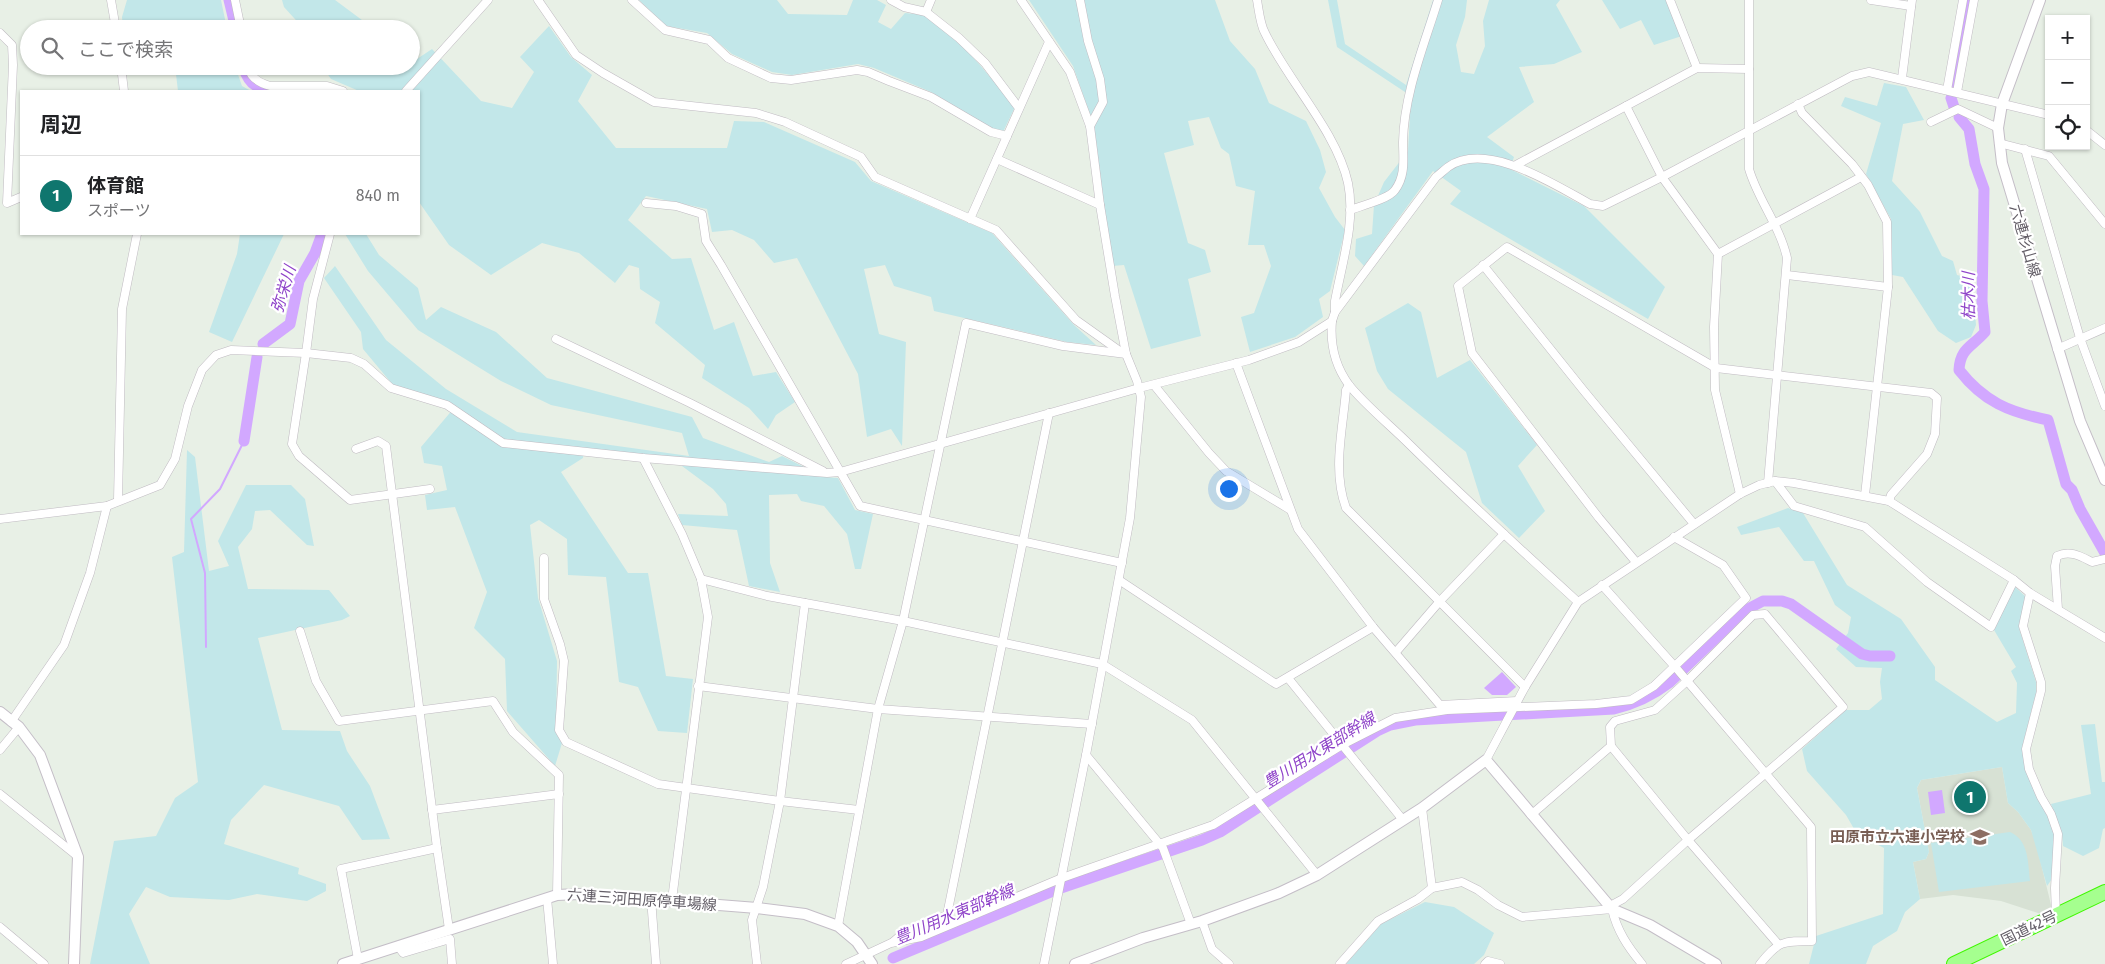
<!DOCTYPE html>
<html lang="ja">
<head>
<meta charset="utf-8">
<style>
	body { margin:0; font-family:"Fira Sans","Noto Sans JP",sans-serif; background:#f6f6f6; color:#202124 }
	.controls { position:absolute; right:15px; top:15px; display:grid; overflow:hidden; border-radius:0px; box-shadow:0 1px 4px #0004 }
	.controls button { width:45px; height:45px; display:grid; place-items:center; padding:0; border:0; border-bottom:1px solid #e0e0e0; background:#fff; color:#202124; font:25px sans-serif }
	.you { position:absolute; left:1228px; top:488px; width:18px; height:18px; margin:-12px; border:4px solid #fff; border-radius:50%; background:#1a73e8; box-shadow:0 0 0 8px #1a73e833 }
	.badge { display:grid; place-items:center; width:32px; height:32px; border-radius:50%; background:#0f766e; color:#fff; font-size:16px; font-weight:700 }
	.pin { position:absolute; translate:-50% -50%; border:2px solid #fff; box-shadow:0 1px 5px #0006 }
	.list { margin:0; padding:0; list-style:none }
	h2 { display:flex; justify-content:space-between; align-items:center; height:65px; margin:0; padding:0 20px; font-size:21px }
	h2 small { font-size:16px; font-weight:400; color:#757577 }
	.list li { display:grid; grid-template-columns:32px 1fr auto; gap:15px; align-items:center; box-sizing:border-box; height:80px; padding:0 20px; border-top:1px solid #e0e0e0 }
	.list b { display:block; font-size:19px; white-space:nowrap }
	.list p { margin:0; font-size:16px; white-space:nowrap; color:#757577 }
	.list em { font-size:16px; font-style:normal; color:#757577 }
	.icon { flex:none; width:28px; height:28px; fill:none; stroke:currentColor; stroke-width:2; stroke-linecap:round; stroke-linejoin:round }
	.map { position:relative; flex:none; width:2105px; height:964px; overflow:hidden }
	.search { position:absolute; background:#fff; box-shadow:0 1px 4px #0004; left:20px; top:20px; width:400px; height:55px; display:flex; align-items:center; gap:12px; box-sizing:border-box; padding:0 18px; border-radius:28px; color:#757577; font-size:19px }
	.panel { position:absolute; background:#fff; box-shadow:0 1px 4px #0004; left:20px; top:90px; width:400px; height:145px; border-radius:0px }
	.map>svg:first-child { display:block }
	.education { fill:#d7e1d4 }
	.green { fill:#c2e7e9 }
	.water { fill:#d2a8ff }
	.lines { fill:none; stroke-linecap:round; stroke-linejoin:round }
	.stream { stroke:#d2a8ff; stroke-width:2 }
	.river { stroke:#d2a8ff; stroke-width:11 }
	.street-casing { stroke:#c0bbc2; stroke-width:9 }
	.secondary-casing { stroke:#c4bec7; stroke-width:12 }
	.highway-casing { stroke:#40f700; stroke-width:16 }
	.street { stroke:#fff; stroke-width:8 }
	.secondary { stroke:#fff; stroke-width:10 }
	.highway { stroke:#a5ff8f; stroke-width:14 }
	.labels { text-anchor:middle; stroke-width:4.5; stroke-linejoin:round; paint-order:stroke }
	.street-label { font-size:15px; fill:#635e67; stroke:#fff }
	.education-label { font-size:15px; font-weight:bold; fill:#785e54; stroke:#fff; text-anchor:end }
	.water-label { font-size:16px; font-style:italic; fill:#8f44c9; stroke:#fff }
</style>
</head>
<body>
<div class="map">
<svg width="2105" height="964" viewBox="0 0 2105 964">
	<rect width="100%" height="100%" fill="#e8f0e6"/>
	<path class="education" d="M2002,767l6,36 10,9 13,18 5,13 16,66 -11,5 -40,-13 -48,-6 -33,4 -7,-37 13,-3 3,-7 -12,-64 4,-8z"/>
	<g class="green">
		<path d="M127,0h94l6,29h-58l-1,-9 -45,9 -1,-12z"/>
		<path d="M282,0h53l39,29h-70l-20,-22z"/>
		<path d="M639,0h138l11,14 59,1 6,-15h24l9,5 -8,17 13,7 14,-16 19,2 32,24 24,26 35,42 -12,25 -12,-4 -60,-36 -57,-24 -16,-4 -66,11 -20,-3 -40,-18 -25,-21 -41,-7z"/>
		<path d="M1029,0h186l15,41 25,28 14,34 37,18 14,29 6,22 -7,16 16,29 10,13 -15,61 -11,8 4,18 -28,20 -45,15 -9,-35 13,-4 17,-47 -7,-21h-16l7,-54 -19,-5 -7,-32 -8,-6 -12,-31 -21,4 6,24 -30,8 24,90 17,7 6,22 -23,7 13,57 -50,13 -27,-84 -12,1 -18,-140 -21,-60z"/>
		<path d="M1328,0h9l8,44 61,41 27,-85h34l-2,17 -9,28 5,27 13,2 11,-28 -2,-25 6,-21h71l-4,5 26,47 -28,12 -35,3 15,35 -47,35 27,20 -4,12 74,37 81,81 -17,32 -198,-115 11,-13 -28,-20 -69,95 -9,-10 1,-17 16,-5 2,-29 10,-23 24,-31 3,-55 -74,-49z"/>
		<path d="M1602,0h64l16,36 -28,9 -13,-25 -21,9z"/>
		<path d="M549,26l22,31 21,18 -14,26 38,47h111l7,-27 30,1 91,40 16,19 121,52 82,92 22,20 -29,-3 -133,-31 -3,-14 -37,-11 -9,-21 -21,4 15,65 27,8 -4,104 -11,-17 -24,8 -9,-63 -61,-116 -23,5 -20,-23 -22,-10 -20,2 -5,-23 -61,-13 -18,24 44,39 19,-1 23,72 20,-8 19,54 23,-4 19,30 -19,13 -8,14 -19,-21 -47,-30 3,-13 -50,-42 5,-21 -20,-13 -1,-21 -10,-3 -14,18 -36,-30 -37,-10 -51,32 -42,-30 -30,-43v-111h-60l-28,-12 -9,-13h89v-11l6,4 15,-10 49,52 31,7 22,-36 -14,-15z"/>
		<path d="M175,66h60l7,20 9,5h-73z"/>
		<path d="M1884,83l22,4 18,33 -21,4 -11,57 28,31 22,44 11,5 4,14 15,4 4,46 -5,12 -15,6 -18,-12 -35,-54 -11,-2 -1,-56 -25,-45 15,-51 -40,-17 4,-9 32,9z"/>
		<path d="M240,234h44l-52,108 -23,-10 28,-78z"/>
		<path d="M345,234h21l13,21 39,33 8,32 15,-13 55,25 51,46 145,39 11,21 66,24 13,-6 42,21 14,1 17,32 18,4 -12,55h-6l-8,-35 -23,-28 -23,-5 -4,-7 -28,1 1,68 10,29 -31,-6 -12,-56 -55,-5 -4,-11 50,2 -2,-12 -13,-15 -31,-23 -1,-7 -97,-9 -1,8 -22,14 67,101h20l18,103 27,3 -6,54 -29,-2 -20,-44 -19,-5 -13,-105 -38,-2 -1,-36 -28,-19 -9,5 8,73 19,63 -1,72 6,10 -7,23 -48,-55 -2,-52 -31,-31 13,-36 -32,-85 -28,3 -2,-15 22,-5 -5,-24 -18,-3 -3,-16 33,-39 -5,-5 -56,-18 -30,-36 -2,-17 -37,-54 11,-12 51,74 60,49 71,43 172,24 -7,-23 -131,-28 -50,-24 -83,-51 -50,-59z"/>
		<path d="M1408,303l13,9 16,66 33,-18 67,85 -19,21 27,45 -26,27 -37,-35 -16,-51 -78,-63 -11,-18 -12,-43z"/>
		<path d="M187,450l8,7 14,114 20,-5 -11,-25 28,-56h45l14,14 9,47 -7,-1 -37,-35 -15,1 -3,18 -14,18 10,42 81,1 21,26 -8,4 -84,18 24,92 58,1 7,20 23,35 20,53 -28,1 -23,-34 -75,-21 -33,35 -7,24 75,24 -1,6 28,10v7l-19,10 -50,-7 -28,6 -59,-3 -24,-10 -17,27 21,50h-60l24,-123 42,-5 19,-38 23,-16 -26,-225 12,-5z"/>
		<path d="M1788,508l15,5 44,72 54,34 34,48v13l62,42 19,-9 1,-30 -6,-12 5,-4 -22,-37 20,-44 12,11 -7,31 17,54v11l-14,55 5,22 21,45 7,19 -3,45 -5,7 -16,-56 -13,-18 -10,-9 -6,-36 -81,13 -4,8 12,64 -3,7 -13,3 7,37 -15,13 -8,19 -24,15 -7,18h-57l7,-28 67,-22 1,-66 -27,-14 -11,-19 -39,-44 -5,-22 44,-39h23l13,-11 -2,-17 2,-14 -26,-1 -20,-18 12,-16 3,-16 -16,-12 -21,-44h-10l-25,-34 -38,8 -4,-8z"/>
		<path d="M2095,724l7,58h3v46l-2,1 -4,19 -16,8 -20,-10 -1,-13 -11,-29 40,-10 -10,-69z"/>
		<path d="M2010,832c19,8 18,31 20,49l-91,11 -8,-49z"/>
		<path d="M1425,902l29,5 40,26 -10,22 -10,9h-128l35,-40z"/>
	</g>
	<g class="water">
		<path d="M1502,672l14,15 -9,8h-15l-8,-7z"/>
		<path d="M1942,790l3,23 -14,2 -3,-23z"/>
	</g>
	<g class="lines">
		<path class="stream" d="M206,647l-1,-74 -14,-54 29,-30 24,-48"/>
		<g class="river">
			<path d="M229,0l7,29"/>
			<path d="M243,66c7,22 14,22 36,22"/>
			<path d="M1953,86l15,-86"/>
			<path d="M1951,98l3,9"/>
			<path d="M1959,117l10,12 6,35 9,25 -2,112 3,31c-13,15 -25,16 -26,38 25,32 50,42 89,50l18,64 6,6 8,19 25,44"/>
			<path d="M263,344l27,-20 9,-43 16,-28 7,-19"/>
			<path d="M244,441l13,-84"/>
			<path d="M893,958l165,-69 144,-49 18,-8 157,-101 13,-6 25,-5 199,-11c21,-5 38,-13 55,-26l75,-72 19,-10h19l9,3 71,50 8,2h20"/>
		</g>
		<defs>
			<g id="street">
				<path d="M111,0l5,29"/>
				<path d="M235,0l6,29"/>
				<path d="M538,0l38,55 27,18 51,29 102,11 29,9 76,35 14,20 121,53 80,90 45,32"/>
				<path d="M632,0l33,30 44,10 19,18 43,20 20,2 66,-10 11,2 21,9 42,16 60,35 16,4"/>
				<path d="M891,0l13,7 22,5 33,26 26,25 34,45"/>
				<path d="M1021,0l49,72 20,54 10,79 15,91 11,58 11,27 4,16 -11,121 -44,237 -42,209"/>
				<path d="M1080,0l8,41 12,38 3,23 -13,24"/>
				<path d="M1257,0c2,11 3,24 8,33 23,48 72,99 83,150 8,38 -6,80 -13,118v11"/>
				<path d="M1670,0l27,68"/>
				<path d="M1749,0v169c9,31 31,57 38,89l-19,225"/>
				<path d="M1871,0l40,6"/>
				<path d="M926,12l5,-12"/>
				<path d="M0,33l12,12 1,20 -6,138 14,-6"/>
				<path d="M121,66l3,25"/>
				<path d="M248,66c2,12 11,17 22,20h57l16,5"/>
				<path d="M1902,78l10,-78"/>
				<path d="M1947,90l16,-90"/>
				<path d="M406,91l82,-91"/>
				<path d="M1957,92l17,-92"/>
				<path d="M1798,104l4,9 50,51 16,21 19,37 1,65 -23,208"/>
				<path d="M1626,106l36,71 56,77 -4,73 1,63 25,104"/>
				<path d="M1931,122l27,-13 40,19"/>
				<path d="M2086,130l19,15"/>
				<path d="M1999,143l50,13 56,68"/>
				<path d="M2025,149l55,189 25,68"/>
				<path d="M997,159l103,46"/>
				<path d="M1516,165l181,-97 52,1"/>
				<path d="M646,203l30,3 26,8 4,27 15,24 139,241 262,57"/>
				<path d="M1350,210c11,-4 39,-11 45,-20 11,-15 8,-31 8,-48 1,-49 21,-96 35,-142"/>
				<path d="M970,219l79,-177"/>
				<path d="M330,234l-17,65 -7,54 -14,91 7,12 51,44 80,-11"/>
				<path d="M1718,254l143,-77"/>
				<path d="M1483,265l101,126 110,133"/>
				<path d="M1787,275l101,12"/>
				<path d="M1332,321c-2,23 3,45 17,64 15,19 42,41 60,59 55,54 112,106 169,158"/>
				<path d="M556,339l134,64 133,68"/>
				<path d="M2057,349l48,-21"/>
				<path d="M1236,363l62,166 75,98 67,78 77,-4"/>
				<path d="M1154,385l55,68 17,18 63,38"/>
				<path d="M1349,385l-3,5c-3,39 -14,80 0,118l179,179"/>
				<path d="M356,449l22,-8 8,5 51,402 12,81"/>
				<path d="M643,458l39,76 19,45 7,38 -36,283"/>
				<path d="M1775,481l19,25 71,21 62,55 64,45 23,-47"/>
				<path d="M118,500l4,-191 15,-75"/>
				<path d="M0,519l107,-13 53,-21 15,-26 13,-53 14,-36 14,-15 15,-5 75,3 45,5 13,6 27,24 56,17 56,38 140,15 184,15 13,-1 299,-84 110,-28 50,-18 33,-21 3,-9 101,-135c4,-3 8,-7 12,-10 39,-27 107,18 142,37l13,2 59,-29 190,-101 17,-4 180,43"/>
				<path d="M544,558v41l16,45 4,17 -5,69 7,12 92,42 122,17 79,9"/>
				<path d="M1636,562l-37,-44 -127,-165 -14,-67 49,-39 209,121 215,25 6,5 -2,36 -8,20 -36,41 -2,6"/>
				<path d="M701,579l66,17 136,25 199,43 90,56 125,155"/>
				<path d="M1119,580l157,104 97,-57"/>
				<path d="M1602,585l75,84 134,158 1,114c-29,0 -34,0 -52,23"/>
				<path d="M2030,593l-7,33 18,56v9l-15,58 3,20 12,28 10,17 7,20 -3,54 1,27"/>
				<path d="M2058,609l-3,-43 2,-10c13,-6 23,0 35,6l13,-3"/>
				<path d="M300,631l16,50 23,40 154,-20 20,31 46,43 -2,120"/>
				<path d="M1396,652l44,-51 64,-67"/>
				<path d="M1288,678l115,142"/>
				<path d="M698,686l180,23 214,15"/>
				<path d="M11,722l53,-77 26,-72 17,-67"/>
				<path d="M0,750l19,-23"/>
				<path d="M1086,755l77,93 28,76"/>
				<path d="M1486,760l39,-73 53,-85 162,-108 19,-9 16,-4 19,2 95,18 125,79 16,13 75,45"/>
				<path d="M0,794l76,61"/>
				<path d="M1422,808l10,80"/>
				<path d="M432,810l127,-16"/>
				<path d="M1531,815l80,-69"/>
				<path d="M547,898l6,66"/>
				<path d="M651,898l5,66"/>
				<path d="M1610,906l13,-7 65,-59 155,-133 -78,-93 -12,1 -66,66 -32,29 -40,11 -5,6 1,19 77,94 90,104"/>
				<path d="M1202,921l10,28 17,15"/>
				<path d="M838,926l40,-217 25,-88 63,-298 97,23 63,8"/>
				<path d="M0,927l44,37"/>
				<path d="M893,942l7,-6 47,-21 102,-502"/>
				<path d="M398,946l5,7 47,-14 2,25"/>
				<path d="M358,959l-17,-90 96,-21"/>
				<path d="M757,964l-5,-44 11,-33 17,-86 25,-198"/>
				<path d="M846,964l45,-21 30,-6 141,-59 151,-53 129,-80 53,-27 52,-8 149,-6 35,-4 23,-14 92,-88 -23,-33 -49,-28"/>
				<path d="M1340,964l38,-43 40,-22 14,-11 30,-6 16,8 20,15 24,12 90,-8c5,22 16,38 30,55"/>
				<path d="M1485,964l3,-3 12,3"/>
			</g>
			<g id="secondary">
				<path d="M2040,0l-38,104 -4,24 4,35 78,258 25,59"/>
				<path d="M0,712l19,15 21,28 38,102 -4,107"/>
				<path d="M343,964l214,-69 22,-1 178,14 48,6 33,12 19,16 15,22"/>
				<path d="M1075,964l68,-26 59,-17 77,-28 38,-18 105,-67 64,-48 126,149 38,16 66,39"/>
			</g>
			<path id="highway" d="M1954,964l151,-72"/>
		</defs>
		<use href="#street" class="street-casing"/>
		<use href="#secondary" class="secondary-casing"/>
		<use href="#highway" class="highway-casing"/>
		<use href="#street" class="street"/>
		<use href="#secondary" class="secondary"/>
		<use href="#highway" class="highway"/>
	</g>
	<defs>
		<symbol id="school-bare" viewBox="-9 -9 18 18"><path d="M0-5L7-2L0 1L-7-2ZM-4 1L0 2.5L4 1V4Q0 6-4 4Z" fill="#8d6e63" stroke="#fff" stroke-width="2.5" paint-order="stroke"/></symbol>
	</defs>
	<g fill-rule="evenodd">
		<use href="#school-bare" x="1966" y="823" width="28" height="28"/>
	</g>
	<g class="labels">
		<g class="street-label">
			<text transform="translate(2025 241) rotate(74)" y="5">六連杉山線</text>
			<text transform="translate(642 900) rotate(4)" y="5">六連三河田原停車場線</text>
			<text transform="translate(2029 928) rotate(-26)" y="5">国道42号</text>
		</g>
		<g class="education-label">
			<text x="1965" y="842">田原市立六連小学校</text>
		</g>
		<g class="water-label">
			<text transform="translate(283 289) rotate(-73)" y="6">弥栄川</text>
			<text transform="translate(1968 296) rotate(-90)" y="6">枯木川</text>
			<text transform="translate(1319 750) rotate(-32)" y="6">豊川用水東部幹線</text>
			<text transform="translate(954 914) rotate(-23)" y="6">豊川用水東部幹線</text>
		</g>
	</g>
</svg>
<div class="controls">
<button>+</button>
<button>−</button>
<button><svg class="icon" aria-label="locate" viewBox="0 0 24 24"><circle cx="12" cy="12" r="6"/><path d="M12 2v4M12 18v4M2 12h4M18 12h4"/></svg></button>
</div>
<div class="you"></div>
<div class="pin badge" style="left:1970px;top:797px">1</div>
<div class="search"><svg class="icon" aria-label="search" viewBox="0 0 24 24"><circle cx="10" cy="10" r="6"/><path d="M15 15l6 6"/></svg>ここで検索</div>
<section class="panel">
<h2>周辺<small></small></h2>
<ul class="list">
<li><span class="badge">1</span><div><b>体育館</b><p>スポーツ</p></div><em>840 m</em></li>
</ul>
</section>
</div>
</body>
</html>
